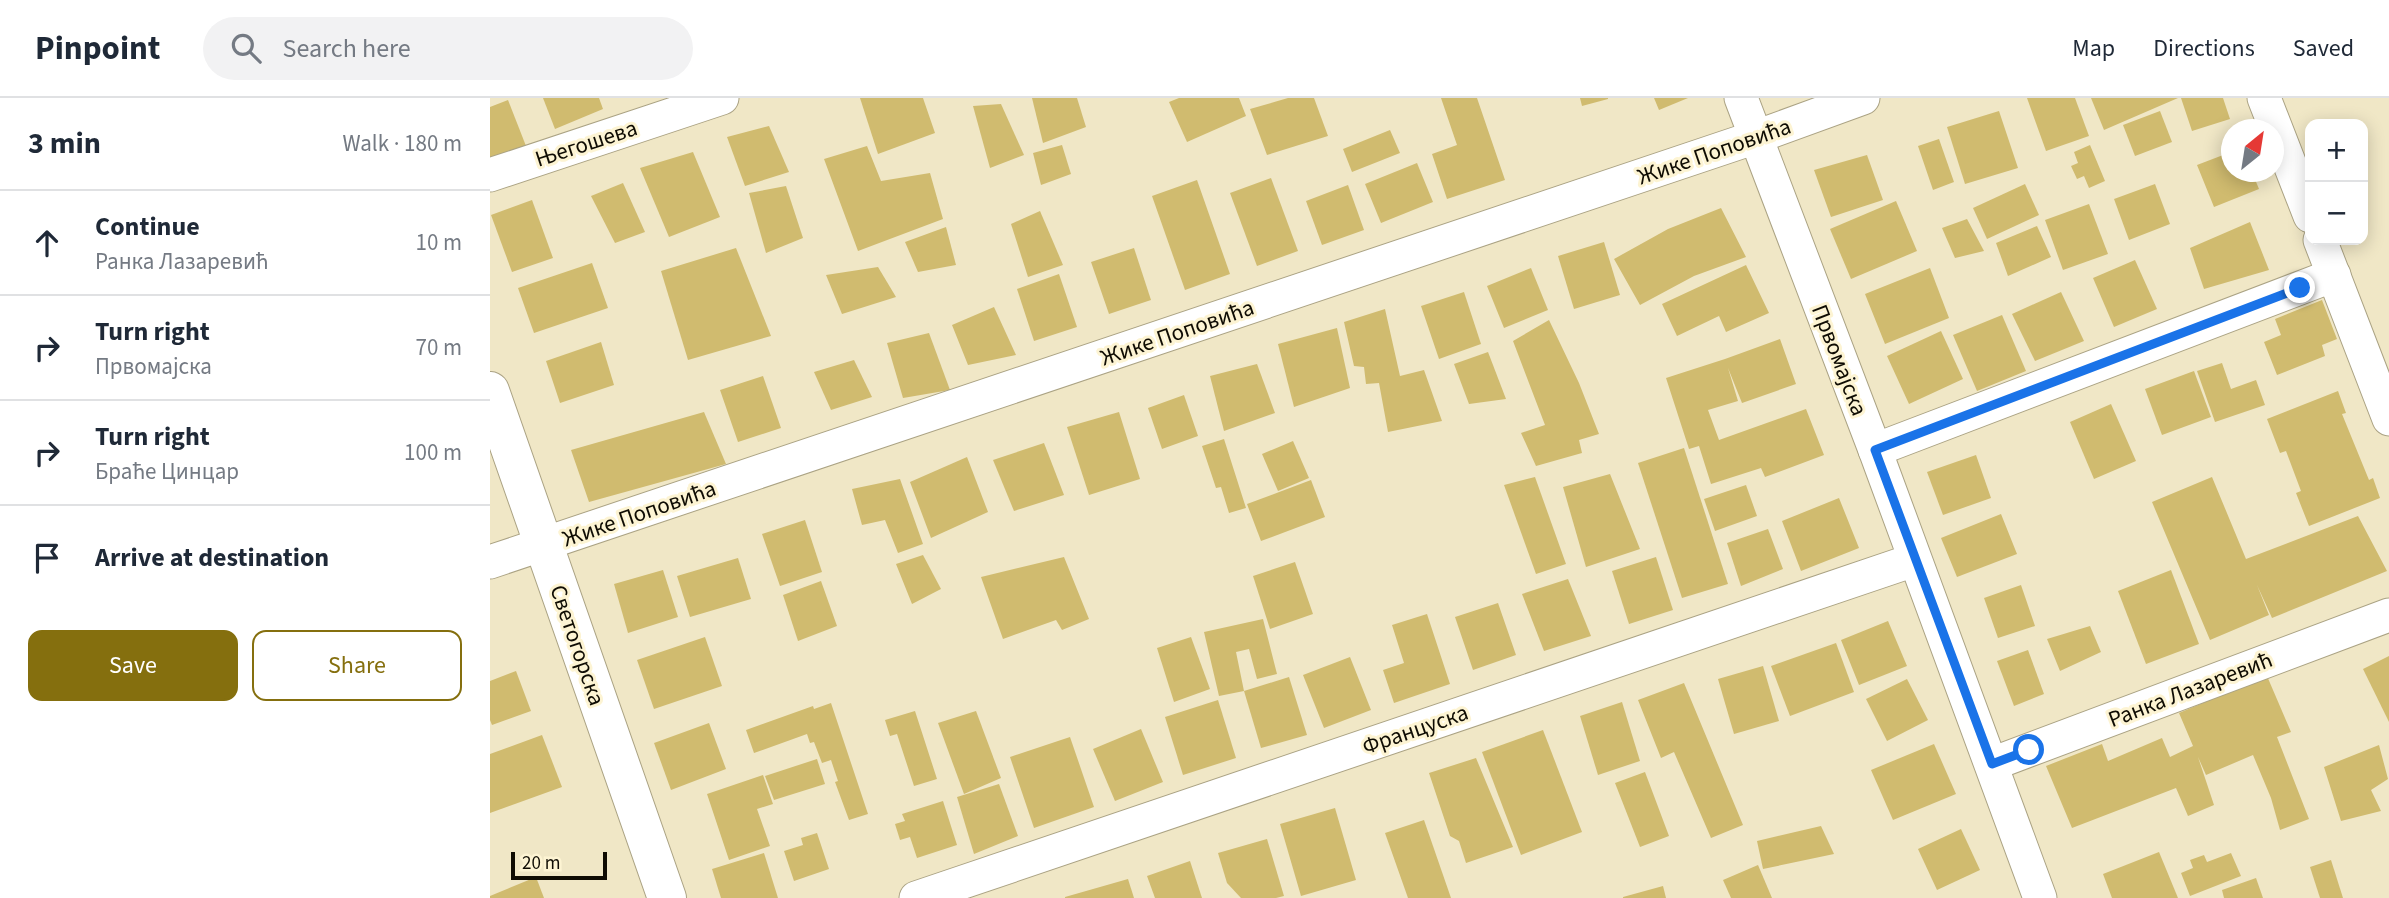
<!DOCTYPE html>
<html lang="en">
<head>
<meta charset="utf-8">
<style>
	body { margin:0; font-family:"Source Sans 3",sans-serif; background:#f2f2f3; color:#1f2937 }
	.controls { position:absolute; right:21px; top:21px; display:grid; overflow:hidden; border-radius:14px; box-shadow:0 4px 18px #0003 }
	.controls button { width:63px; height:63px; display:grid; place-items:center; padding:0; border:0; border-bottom:2px solid #e0e1e3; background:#fff; color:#1f2937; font:35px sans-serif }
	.compass { position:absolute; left:1731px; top:21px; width:63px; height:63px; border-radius:50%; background:#fff; box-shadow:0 4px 18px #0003; rotate:30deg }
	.scale { position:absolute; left:21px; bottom:18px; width:96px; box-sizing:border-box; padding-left:7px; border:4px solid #0f0c03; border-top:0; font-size:19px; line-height:24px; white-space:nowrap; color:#0f0c03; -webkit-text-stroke:5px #fdf4d3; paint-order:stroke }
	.stop { position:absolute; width:21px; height:21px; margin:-16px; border:5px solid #1a73e8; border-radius:50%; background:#fff }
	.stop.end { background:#1a73e8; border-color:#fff; box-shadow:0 2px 7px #0008 }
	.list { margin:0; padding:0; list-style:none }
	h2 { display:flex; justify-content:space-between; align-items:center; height:91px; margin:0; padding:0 28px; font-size:30px }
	h2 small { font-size:23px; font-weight:400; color:#747a83 }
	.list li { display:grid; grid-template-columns:46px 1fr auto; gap:21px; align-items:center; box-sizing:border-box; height:105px; padding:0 28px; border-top:2px solid #e0e1e3 }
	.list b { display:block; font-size:26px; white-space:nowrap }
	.list p { margin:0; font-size:23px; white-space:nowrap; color:#747a83 }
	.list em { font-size:23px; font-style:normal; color:#747a83 }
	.actions { display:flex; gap:14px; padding:21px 28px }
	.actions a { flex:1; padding:16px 0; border:2px solid #856f0e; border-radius:14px; text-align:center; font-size:24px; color:#856f0e }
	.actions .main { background:#856f0e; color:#fff }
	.icon { flex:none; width:38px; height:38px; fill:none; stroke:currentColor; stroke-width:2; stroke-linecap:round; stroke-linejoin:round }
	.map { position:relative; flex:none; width:1899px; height:800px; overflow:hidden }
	header { display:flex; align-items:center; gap:42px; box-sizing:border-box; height:98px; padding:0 35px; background:#fff; border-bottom:2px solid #e0e1e3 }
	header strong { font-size:33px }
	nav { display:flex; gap:38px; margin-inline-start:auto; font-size:24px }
	.search { width:490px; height:63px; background:#f2f2f3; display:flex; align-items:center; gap:18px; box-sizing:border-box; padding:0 24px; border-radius:38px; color:#747a83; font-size:26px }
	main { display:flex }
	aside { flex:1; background:#fff }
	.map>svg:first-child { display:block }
	.building { fill:#d0bb6f }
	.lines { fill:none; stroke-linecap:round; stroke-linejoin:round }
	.street-casing { stroke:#aba384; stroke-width:35 }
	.secondary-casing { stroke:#aba384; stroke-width:40 }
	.street { stroke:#fff; stroke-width:33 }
	.secondary { stroke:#fff; stroke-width:38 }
	.route { stroke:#1a73e8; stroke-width:9 }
	.labels { text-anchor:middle; stroke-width:6; stroke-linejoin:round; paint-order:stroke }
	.street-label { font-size:23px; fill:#0f0c03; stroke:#fdf4d3 }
</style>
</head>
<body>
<header>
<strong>Pinpoint</strong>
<div class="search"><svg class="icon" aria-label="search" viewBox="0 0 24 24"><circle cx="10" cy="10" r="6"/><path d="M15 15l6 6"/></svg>Search here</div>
<nav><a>Map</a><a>Directions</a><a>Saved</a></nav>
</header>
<main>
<aside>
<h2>3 min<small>Walk · 180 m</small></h2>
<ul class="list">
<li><svg class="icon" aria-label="ahead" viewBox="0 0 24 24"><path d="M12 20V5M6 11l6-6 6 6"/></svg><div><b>Continue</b><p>Ранка Лазаревић</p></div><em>10 m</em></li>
<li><svg class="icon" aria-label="right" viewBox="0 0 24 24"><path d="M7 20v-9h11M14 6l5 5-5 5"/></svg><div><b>Turn right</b><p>Првомајска</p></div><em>70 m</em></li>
<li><svg class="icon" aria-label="right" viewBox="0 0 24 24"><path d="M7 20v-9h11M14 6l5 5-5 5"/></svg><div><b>Turn right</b><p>Браће Цинцар</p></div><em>100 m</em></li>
<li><svg class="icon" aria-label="arrive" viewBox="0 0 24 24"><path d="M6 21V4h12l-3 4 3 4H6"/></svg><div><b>Arrive at destination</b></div></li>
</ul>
<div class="actions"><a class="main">Save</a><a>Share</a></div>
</aside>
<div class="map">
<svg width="1899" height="800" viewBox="0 0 1899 800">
	<rect width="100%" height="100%" fill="#f0e7c6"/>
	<g class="building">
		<path d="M53,0h56l4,11 -48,20z"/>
		<path d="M370,0h63l12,35 -57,21z"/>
		<path d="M542,0h45l9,29 -43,16z"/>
		<path d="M689,0h60l7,18 -59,26 -18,-40z"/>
		<path d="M798,0h26l14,38 -61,19 -17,-46z"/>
		<path d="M951,0h36l28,82 -58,19 -15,-45 25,-9z"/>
		<path d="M1090,0h28v1l-26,7z"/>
		<path d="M1164,0h34l-29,12z"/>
		<path d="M1537,0h48l14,38 -43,15z"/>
		<path d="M1601,0h87l-74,32z"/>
		<path d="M1691,0h42l7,21 -38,12z"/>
		<path d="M18,2l18,46 -36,13v-52z"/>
		<path d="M511,6l23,51 -34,13 -17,-62z"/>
		<path d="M1509,13l19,57 -53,16 -18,-57z"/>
		<path d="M1670,13l12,31 -37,14 -12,-31z"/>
		<path d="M279,28l20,46 -44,14 -18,-49z"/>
		<path d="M900,32l10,23 -48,19 -9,-23z"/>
		<path d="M1449,41l15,43 -21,8 -15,-44z"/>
		<path d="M572,47l9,29 -30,11 -8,-32z"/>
		<path d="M1600,47l15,36 -16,7 -5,-12 -7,3 -6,-13 7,-3 -4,-11z"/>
		<path d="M377,48l14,35 49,-8 13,46 -85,32 -34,-92z"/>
		<path d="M203,54l27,65 -51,20 -29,-69z"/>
		<path d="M1741,54v20h21l7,17 -45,18 -17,-42z"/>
		<path d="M1377,57l16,45 -52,17 -17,-47z"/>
		<path d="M927,65l16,39 -52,21 -16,-39z"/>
		<path d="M781,80l27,73 -41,15 -27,-73z"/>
		<path d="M707,82l33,94 -45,16 -33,-94z"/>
		<path d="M133,85l22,49 -30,11 -24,-47z"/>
		<path d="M1535,86l14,31 -52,24 -14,-31z"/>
		<path d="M1665,86l15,40 -41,16 -15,-41z"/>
		<path d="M858,87l16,45 -42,15 -16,-44z"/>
		<path d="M296,88l17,52 -37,15 -17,-60z"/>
		<path d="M42,102l21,58 -41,14 -21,-57z"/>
		<path d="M1406,103l21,50 -66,28 -21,-50z"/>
		<path d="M1599,106l19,50 -45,16 -18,-50z"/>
		<path d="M1231,110l25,49 -52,19 -54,29 -26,-46 54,-30z"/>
		<path d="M550,113l23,54 -35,12 -17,-53z"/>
		<path d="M1477,121l17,32 -29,7 -13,-30z"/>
		<path d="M1760,124l19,48 -65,19 -14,-41z"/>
		<path d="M1547,128l14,31 -43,19 -12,-33z"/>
		<path d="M456,129l10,38 -38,7 -13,-30z"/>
		<path d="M1114,144l16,53 -46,14 -16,-53z"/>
		<path d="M246,150l35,88 -83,24 -27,-89z"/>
		<path d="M644,150l17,52 -42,14 -18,-52z"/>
		<path d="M1645,162l22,49 -43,18 -21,-49z"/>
		<path d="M102,165l16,45 -74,25 -16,-45z"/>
		<path d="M1256,167l23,48 -43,19 -7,-16 -42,20 -15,-32z"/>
		<path d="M388,169l18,30 -54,17 -16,-39z"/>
		<path d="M1041,170l17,42 -44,18 -17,-42z"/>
		<path d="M1440,170l19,50 -64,26 -20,-50z"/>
		<path d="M569,176l18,53 -43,14 -17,-52z"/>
		<path d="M974,194l17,52 -42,15 -18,-53z"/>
		<path d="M1571,194l23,49 -49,20 -23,-47z"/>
		<path d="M1832,202l15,39 -15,6 3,11 -48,19 -13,-33 17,-7 -6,-16z"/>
		<path d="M504,209l22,48 -48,10 -16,-40z"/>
		<path d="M895,211l15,67 24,-6 18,51 -54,11 -9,-49 -13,1 -2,-17 -10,-1 -10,-44z"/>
		<path d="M1512,217l24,56 -49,20 -24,-56z"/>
		<path d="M1059,222l30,63 20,51 -20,6 3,13 -46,13 -15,-33 24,-8 -32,-84z"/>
		<path d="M847,230l13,60 -56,19 -16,-63z"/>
		<path d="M1451,233l22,48 -54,25 -22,-48z"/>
		<path d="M439,235l21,57 -47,8 -16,-55z"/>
		<path d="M1290,241l16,45 -54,19 -14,-35 10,33 -30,9 11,30 87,-31 18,46 -59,22 -4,-9 -50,16 -12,-38 -10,3 -23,-71 59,-19z"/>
		<path d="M111,244l13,43 -54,18 -14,-42z"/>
		<path d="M998,254l18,47 -37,5 -15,-40z"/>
		<path d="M364,262l18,37 -41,13 -17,-38z"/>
		<path d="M1732,265l9,26 25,-9 9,25 -50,17 -18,-51z"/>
		<path d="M767,266l18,49 -51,18 -14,-55z"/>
		<path d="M1704,273l17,46 -49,18 -17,-46z"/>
		<path d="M273,278l18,52 -43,14 -18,-52z"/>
		<path d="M1848,293l8,22 -4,1 27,66 4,-2 7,20 -71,28 -13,-33 5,-2 -15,-40 -6,2 -13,-34z"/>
		<path d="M694,297l14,41 -36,13 -14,-41z"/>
		<path d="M1621,306l25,57 -42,18 -24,-57z"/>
		<path d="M214,314l22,52 -137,38 -18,-52z"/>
		<path d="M629,314l21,67 -51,16 -22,-68z"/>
		<path d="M734,341l22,69 -17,5 -8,-26 -5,1 -14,-42z"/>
		<path d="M803,343l16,37 -31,13 -16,-37z"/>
		<path d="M554,345l20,52 -50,16 -21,-51z"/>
		<path d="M1194,350l44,136 -46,14 -44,-135z"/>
		<path d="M1486,357l15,43 -48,17 -16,-43z"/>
		<path d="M477,359l21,55 -57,26 -21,-56z"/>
		<path d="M1120,376l30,75 -54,18 -23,-80z"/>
		<path d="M1045,379l31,87 -30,10 -32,-89z"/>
		<path d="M1722,379l34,82 112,-43 29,55 -115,47 -15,-33 12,30 -59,25 -58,-138z"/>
		<path d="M410,381l23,65 -25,9 -13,-33 -23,5 -10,-36z"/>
		<path d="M821,382l14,37 -64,24 -14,-37z"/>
		<path d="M1256,387l11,31 -42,15 -11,-32z"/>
		<path d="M1349,400l20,50 -58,23 -19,-50z"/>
		<path d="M1511,416l16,40 -60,23 -16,-39z"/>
		<path d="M315,422l17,52 -42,14 -18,-52z"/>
		<path d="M1278,431l15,40 -42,17 -14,-43z"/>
		<path d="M433,457l18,34 -29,15 -16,-40z"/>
		<path d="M574,459l25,62 -27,11 -6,-10 -53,19 -22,-62z"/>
		<path d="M1166,459l17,53 -44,14 -17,-53z"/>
		<path d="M248,460l13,41 -61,18 -13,-41z"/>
		<path d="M805,464l18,52 -43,15 -17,-53z"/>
		<path d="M173,472l15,47 -50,16 -14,-49z"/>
		<path d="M1681,472l28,74 -53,20 -28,-73z"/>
		<path d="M1078,481l23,57 -47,15 -22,-57z"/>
		<path d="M331,483l16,45 -39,15 -15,-46z"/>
		<path d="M1531,487l14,41 -37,12 -14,-40z"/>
		<path d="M1008,505l18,52 -43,15 -18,-53z"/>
		<path d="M937,516l23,70 -56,19 -11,-33 21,-7 -12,-38z"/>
		<path d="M773,521l14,55 -20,5 -8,-30 -13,3 8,39 -25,5 -15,-64z"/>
		<path d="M1398,523l19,45 -48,19 -18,-45z"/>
		<path d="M1600,528l11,26 -41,19 -13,-32z"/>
		<path d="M215,539l17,49 -68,23 -17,-49z"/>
		<path d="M701,539l19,52 -36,13 -17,-54z"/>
		<path d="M1346,545l18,49 -64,24 -19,-50z"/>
		<path d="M1538,552l16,44 -30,12 -17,-45z"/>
		<path d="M1899,558v66l-26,-53z"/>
		<path d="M860,559l21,53 -47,18 -21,-53z"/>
		<path d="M1273,568l16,55 -45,13 -16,-55z"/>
		<path d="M26,573l15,40 -39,14 -2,-5v-39z"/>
		<path d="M1777,578l24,56 -14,5 32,82 -29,11 -9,-32 -18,-43 -47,20 -8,-18 16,48 -26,11 -12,-28 -104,40 -26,-62 56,-22 6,17 54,-23 8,19 23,-11 -14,-33z"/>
		<path d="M799,579l18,58 -46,13 -17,-57z"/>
		<path d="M1417,581l21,41 -41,21 -21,-42z"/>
		<path d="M1194,585l59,142 -32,13 -37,-86 -13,6 -23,-58z"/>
		<path d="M728,602l18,58 -53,17 -18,-58z"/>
		<path d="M1132,604l18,59 -42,14 -18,-59z"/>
		<path d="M341,605l37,111 -19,6 -14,-38 3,-1 -7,-21 -9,3 -8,-21 -4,1 -3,-9 -53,19 -8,-23 67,-24 1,3z"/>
		<path d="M425,613l22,68 -23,7 -17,-52 -7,2 -5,-16z"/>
		<path d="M486,613l25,67 -37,16 -26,-71z"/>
		<path d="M219,625l17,46 -55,21 -17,-47z"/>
		<path d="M651,631l22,53 -48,19 -22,-52z"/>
		<path d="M1053,632l39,102 -61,23 -39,-103z"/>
		<path d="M52,637l20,52 -72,26v-59z"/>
		<path d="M580,639l24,70 -60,21 -24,-71z"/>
		<path d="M1444,646l22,50 -63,26 -22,-50z"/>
		<path d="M1889,647l9,34 -17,11 10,21 -40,10 -17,-54z"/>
		<path d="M986,660l37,89 -47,16 -7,-22 -9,-5 -21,-63z"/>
		<path d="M327,661l8,25 -51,16 -9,-24z"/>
		<path d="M1155,674l24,64 -29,11 -25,-64z"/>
		<path d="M273,677l10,29 -16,5 13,37 -41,14 -22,-66z"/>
		<path d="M509,686l19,52 -44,18 -17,-57z"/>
		<path d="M453,703l14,44 -40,13 -7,-21 -10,3 -5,-16 10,-3 -3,-7z"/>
		<path d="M845,710l21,72 -55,16 -21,-72z"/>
		<path d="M934,722l27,78h-43l-23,-65z"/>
		<path d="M1331,728l13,28 -71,15 -6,-28z"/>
		<path d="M1471,731l19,41 -43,20 -19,-41z"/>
		<path d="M327,735l12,36 -35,12 -10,-30 19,-6 -2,-7z"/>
		<path d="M777,741l17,57 -8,2h-35l-14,-15 -9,-30z"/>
		<path d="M1669,754l19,46h-66l-9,-24z"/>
		<path d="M274,755l14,45h-57l-9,-29z"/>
		<path d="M1741,755l10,23 -51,20 -9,-23 12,-5 -3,-8 14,-5 3,7z"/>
		<path d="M1841,762l12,38h-23l-10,-31z"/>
		<path d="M700,763l12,37h-47l-8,-22z"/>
		<path d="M1268,767l14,33h-41l-8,-18z"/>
		<path d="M46,779l8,21h-54v-2z"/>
		<path d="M1766,780l7,20h-39l-2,-8z"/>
		<path d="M638,781l6,19h-69v-1z"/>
		<path d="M1173,788l3,12h-43v-1z"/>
	</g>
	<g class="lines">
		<defs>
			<g id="street">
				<path d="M1251,0l134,352 165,448"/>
				<path d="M1774,0l46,118"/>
				<path d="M0,77l232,-77"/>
				<path d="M1830,142l69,179"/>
				<path d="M1385,352l459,-175"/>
				<path d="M0,464l1266,-425 107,-39"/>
				<path d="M1502,666l397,-149"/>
				<path d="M426,800l998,-338"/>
			</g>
			<path id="secondary" d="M0,293l177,507"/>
		</defs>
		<use href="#street" class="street-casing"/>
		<use href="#secondary" class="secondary-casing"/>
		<use href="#street" class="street"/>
		<use href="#secondary" class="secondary"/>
	</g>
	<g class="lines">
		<path class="route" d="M1539,652l-37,14 -117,-314 425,-162"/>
	</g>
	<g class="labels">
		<g class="street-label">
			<text transform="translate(96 45) rotate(-18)" y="8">Његошева</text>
			<text transform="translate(1224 53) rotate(-19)" y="8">Жике Поповића</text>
			<text transform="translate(687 234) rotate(-19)" y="8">Жике Поповића</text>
			<text transform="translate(1350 262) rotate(69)" y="8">Првомајска</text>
			<text transform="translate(149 415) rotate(-19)" y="8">Жике Поповића</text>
			<text transform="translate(88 547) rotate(71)" y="8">Светогорска</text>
			<text transform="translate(1700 591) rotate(-21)" y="8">Ранка Лазаревић</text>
			<text transform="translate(925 631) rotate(-19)" y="8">Француска</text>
		</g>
	</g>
</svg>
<div class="controls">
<button>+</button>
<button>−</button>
</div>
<svg class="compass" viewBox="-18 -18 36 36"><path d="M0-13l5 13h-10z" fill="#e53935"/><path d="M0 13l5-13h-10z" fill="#747a83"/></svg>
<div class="scale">20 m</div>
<div class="stop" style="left:1539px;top:652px"></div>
<div class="stop end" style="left:1810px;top:190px"></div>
</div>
</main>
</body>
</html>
